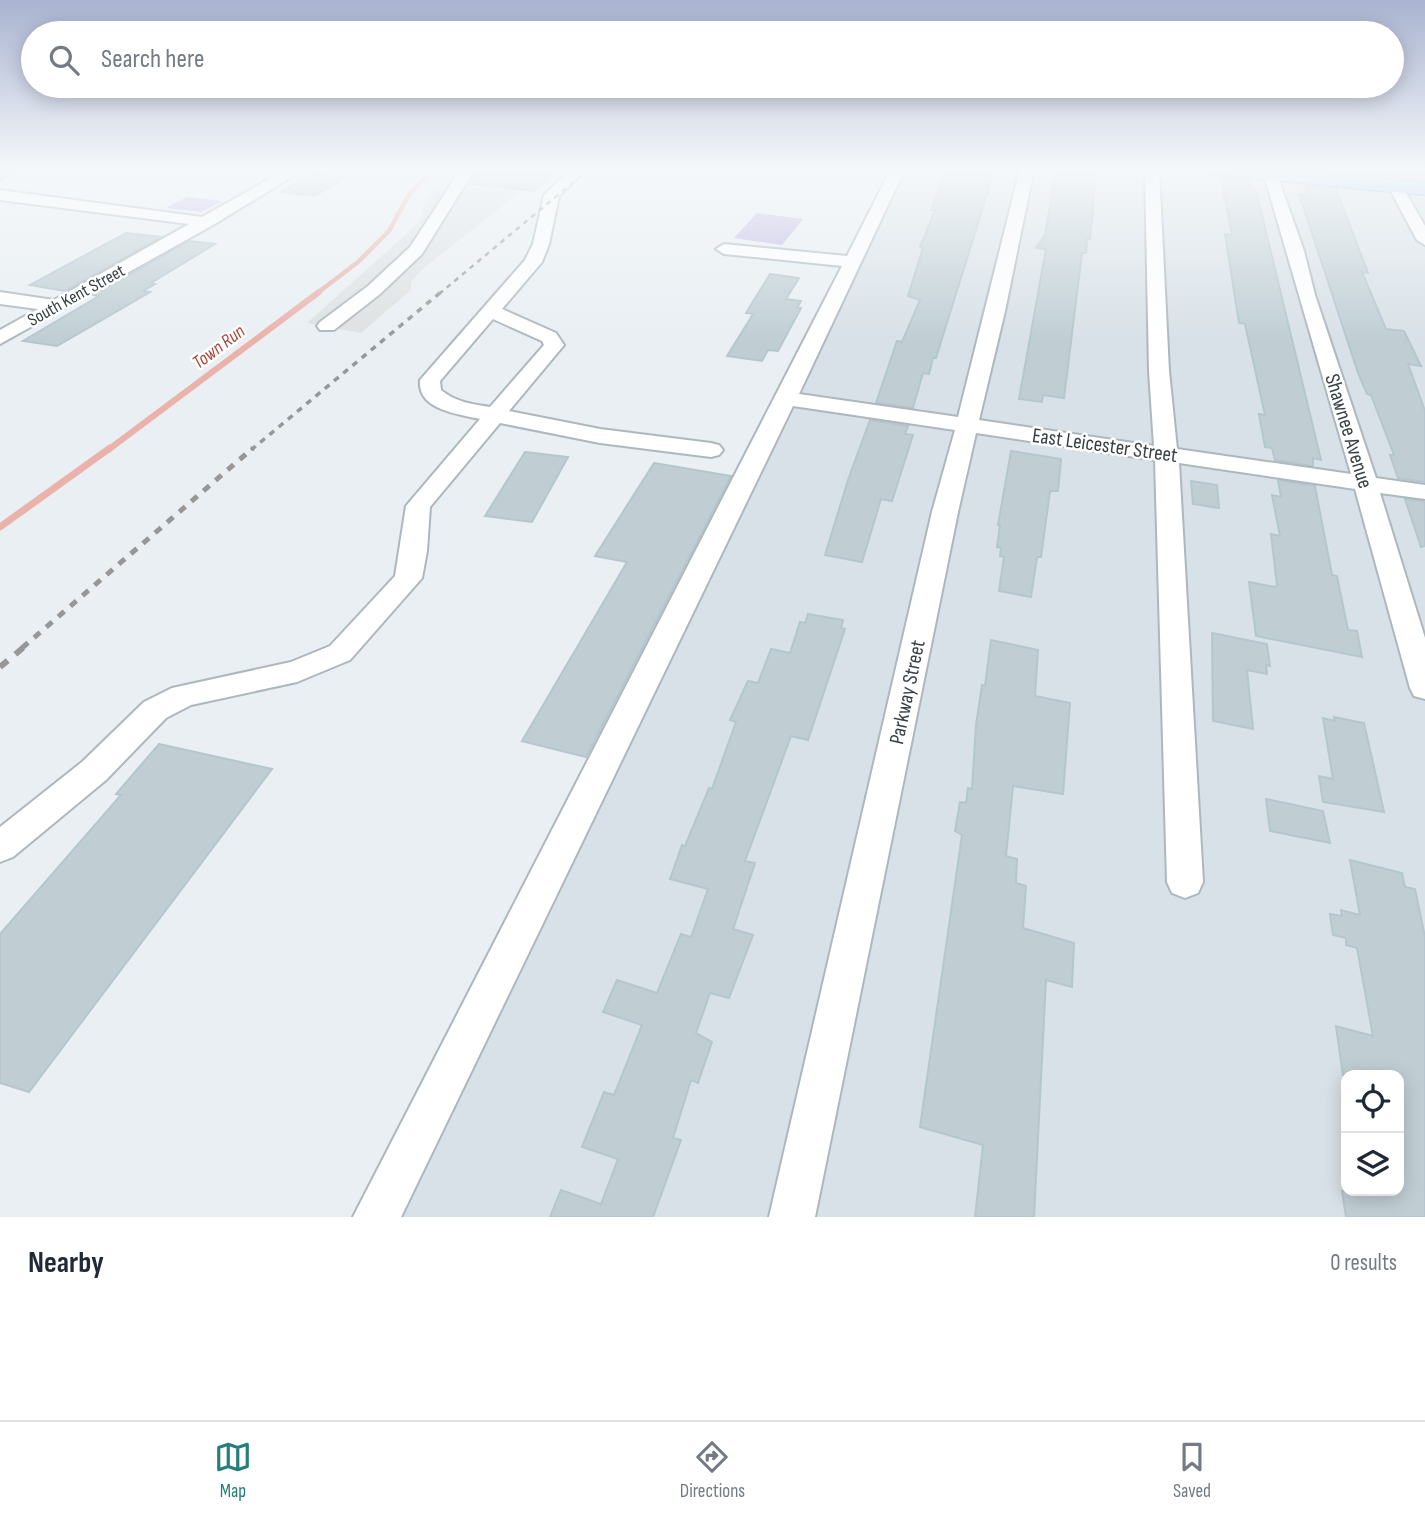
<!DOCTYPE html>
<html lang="en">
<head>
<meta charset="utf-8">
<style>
	body { margin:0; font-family:"Sofia Sans Condensed",sans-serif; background:#f2f2f3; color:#1f2937 }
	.controls { position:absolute; right:21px; bottom:21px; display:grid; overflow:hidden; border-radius:14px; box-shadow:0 4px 18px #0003 }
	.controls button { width:63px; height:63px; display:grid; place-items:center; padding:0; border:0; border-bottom:2px solid #e0e1e3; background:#fff; color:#1f2937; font:35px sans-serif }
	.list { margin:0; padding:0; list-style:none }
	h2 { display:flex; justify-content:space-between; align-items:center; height:91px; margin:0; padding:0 28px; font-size:30px }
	h2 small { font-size:23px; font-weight:400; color:#747a83 }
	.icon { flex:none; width:38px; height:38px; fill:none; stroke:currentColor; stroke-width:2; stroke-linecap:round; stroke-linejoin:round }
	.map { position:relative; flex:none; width:1425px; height:1217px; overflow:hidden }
	.search { position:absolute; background:#fff; box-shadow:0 4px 18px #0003; left:21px; right:21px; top:21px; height:77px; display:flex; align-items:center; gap:18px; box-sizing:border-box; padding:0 24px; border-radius:38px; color:#747a83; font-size:26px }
	.sheet { height:203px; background:#fff }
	nav { display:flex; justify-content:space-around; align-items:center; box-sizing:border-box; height:98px; border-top:2px solid #e0e1e3; background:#fff; font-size:19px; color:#747a83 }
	nav a { display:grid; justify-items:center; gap:4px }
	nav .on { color:#257e7a }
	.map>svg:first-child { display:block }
	.residential { fill:#d8e1e7; fill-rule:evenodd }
	.green { fill:#bdb6e4 }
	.parking { fill:#dee1e2 }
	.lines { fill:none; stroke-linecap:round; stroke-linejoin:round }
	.stream-far2 { stroke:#eab2ab; stroke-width:4.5 }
	.stream-far1 { stroke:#eab2ab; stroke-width:6 }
	.stream { stroke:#eab2ab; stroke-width:7 }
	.building { fill:#c0ced4; stroke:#b4c6ce; stroke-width:2 }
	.minor-casing { stroke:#adb8be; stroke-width:4 }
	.major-casing { stroke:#71b0da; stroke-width:3 }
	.minor { fill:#fff; fill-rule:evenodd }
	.major { fill:#a0d2f6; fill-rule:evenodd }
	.rail-far3 { stroke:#979797; stroke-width:2.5; stroke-dasharray:5 5; stroke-linecap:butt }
	.rail-far2 { stroke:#979797; stroke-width:3.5; stroke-dasharray:6 6; stroke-linecap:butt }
	.rail-far1 { stroke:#979797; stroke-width:5; stroke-dasharray:8 8; stroke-linecap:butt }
	.rail { stroke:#979797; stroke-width:6; stroke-dasharray:10 10; stroke-linecap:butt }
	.labels { text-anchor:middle; stroke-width:5; stroke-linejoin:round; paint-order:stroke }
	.far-street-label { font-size:18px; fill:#384246; stroke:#fff }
	.far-water-label { font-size:19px; font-style:italic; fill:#a9473a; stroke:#fff }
	.street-label { font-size:21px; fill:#384246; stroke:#fff }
</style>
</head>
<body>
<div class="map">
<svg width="1425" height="1217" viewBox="0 0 1425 1217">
	<rect width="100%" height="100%" fill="#e9eff3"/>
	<path class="residential" d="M908,169h360l157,14v1034h-1033zM1346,1075h53v116h-53z"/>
	<g class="green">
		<path d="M1268,169h157v14z"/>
		<path d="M187,197l35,4 -20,11 -36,-4z"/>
		<path d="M757,213l46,6 -21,26 -48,-7z"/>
	</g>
	<path class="parking" d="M446,169h36l-19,16 57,7 -95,75 -14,15v8l-50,43 -54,-10 108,-97 8,-10v-9l9,-18z"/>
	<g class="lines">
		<path class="stream-far2" d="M316,294l42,-32 31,-31 19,-35 24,-27"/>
		<path class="stream-far1" d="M108,450l211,-158"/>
		<path class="stream" d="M0,527l110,-79"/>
	</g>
	<g class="building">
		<path d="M477,169h84l-27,22 -65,-7z"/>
		<path d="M946,169h42l-3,6h8l-57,183h-3l-4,16 -6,-1 -10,35 -37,-5 21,-62 5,1 18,-42 -12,-4 15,-48 -3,-1 15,-37h-4z"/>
		<path d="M1056,169l39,4 -2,36 -3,30h-3l-1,14h-4l-18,145 -21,-3 -1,7 -23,-3 27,-150 -10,-1 9,-13z"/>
		<path d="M310,174l37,3 -33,19 -33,-4z"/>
		<path d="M1221,178l29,3v8l6,1 65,270 -8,-2v8l-38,-6 -3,-12 -7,-1 -6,-33 6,1 -20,-91 -6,-1 -14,-89 7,1z"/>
		<path d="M1305,186l31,3 32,84 -6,-1 24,57 18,2 17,35 -13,-2 17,47v71l-27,-4 -8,-23h4l-23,-60 -4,-1 -9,-21 -59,-179 10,1z"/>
		<path d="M126,233l35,4 -96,54 -35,-6z"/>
		<path d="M190,241l25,3 -64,39 4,1 -12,7 7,1 -93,54 -34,-5 76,-45 -6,-1z"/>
		<path d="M770,274l29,4 -13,21 15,2 -4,7h4l-23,43 -10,-1 -6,11 -35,-5 26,-42 -7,-1z"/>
		<path d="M870,420l38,6 -3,8 8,1 -21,66 -11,-2 -19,63 -37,-7 24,-78z"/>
		<path d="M1011,451l50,8 -3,32h-8l-9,66h-4l-6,40 -32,-6 5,-34 -4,-1 1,-8 -4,-1 3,-22h-2z"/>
		<path d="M525,452l43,5 -36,65 -47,-6z"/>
		<path d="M654,463l77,13 -145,281 -64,-16 105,-179 -32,-6z"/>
		<path d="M1278,480l37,6 17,89 5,1 11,54 9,1 5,26 -106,-21 -7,-54 26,5 2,-2 -6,-51 9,2 -8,-41 9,2z"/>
		<path d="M1191,481l26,4 2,23 -26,-4z"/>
		<path d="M1405,499l20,2v45l-4,1z"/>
		<path d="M808,614l35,6 -2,8 4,1 -37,111 -17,-4 -46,125 10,2 -22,66 20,6 -24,63 -19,-5 -14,40 16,9 -14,41 -7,-3 -18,58 8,2 -28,77h-103l11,-27 40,14 17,-45 -36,-12 22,-55 10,3 28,-70 -39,-13 14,-32 40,13 24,-59 10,3 17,-48 -38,-10 12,-34 3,1 24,-58 3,1 24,-67 -6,-2 18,-39 10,2 13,-34 19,4 10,-31 5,1z"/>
		<path d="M1212,633l55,11 3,22 -4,-1 1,9 -20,-4 6,59 -40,-8z"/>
		<path d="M991,640l47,10 -3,46 35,7 -7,91 -50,-8 -7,70 11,3 -1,24 10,3 -3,42 51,15 -2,44 -26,-7 -12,237h-59l8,-72 -63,-18 42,-292 -7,-4 5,-29 6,1 2,-15 4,1 4,-64 6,-40 3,1z"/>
		<path d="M1334,717l30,6 20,89 -61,-10 -4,-26 14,3 -10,-61 12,3z"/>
		<path d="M159,744l113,25 -243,323 -29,-9v-149l121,-139 -5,-1z"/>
		<path d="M1266,799l57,12 7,32 -60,-12z"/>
		<path d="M1350,860l52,13 3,14 10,2 10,48v280h-79l-4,-26h57v-116h-56l-7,-49 37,10 -16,-88 -11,-3v-7l-13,-3 -3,-21 12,2 -1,-6 19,5z"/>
	</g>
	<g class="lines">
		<defs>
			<g id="minor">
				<path d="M287,169h18l-92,56 -213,119v-14l38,-21 -38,-5v-12l54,8 135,-76 -189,-24v-10l202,27z"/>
				<path d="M461,169h14l-53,85 -42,40 -46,36h-14l-3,-4 3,-4 48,-36 42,-39z"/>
				<path d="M571,169h16l-28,27 -10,48 -7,18 -40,47 54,24 8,12 -55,66 91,18 111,14 8,2 4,5 -4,5 -8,2 -111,-14 -100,-20 -70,84 -3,44 -5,27 -72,82 -53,22 -106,23 -25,13 -60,62 -93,77 -13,5v-35l82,-65 62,-60 28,-14 119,-26 39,-16 65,-70 11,-70 74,-87c-22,-5 -63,-9 -60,-39l105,-120 8,-16 11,-49zM493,319l49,22 2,4 -54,62c-18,-3 -35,-5 -49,-17l-1,-9z"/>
				<path d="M891,169h14l-106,225 159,23 62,-248h14l-29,142 -26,109 175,26 -5,-75 -4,-202h14l10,202 8,78 174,25 -87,-299 7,-4 5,1 28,79 11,44 61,183 49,7v14l-45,-6 45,145v61l-11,-3 -4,-8 -55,-199 -176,-26 24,419 -5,11 -13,5 -13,-5 -5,-11 -12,-422 -179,-27 -18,79 -143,705h-46l163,-705 23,-82 -162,-24 -392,811h-48l489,-951 -118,-12 -8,-5 8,-5 123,12z"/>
				<path d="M1395,182l7,4 23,40v19l-8,-5 -29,-54z"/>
			</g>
			<g id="major">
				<path d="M0,169h22l-22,11z"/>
				<path d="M1202,169h69l154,14v12l-214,-21z"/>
			</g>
		</defs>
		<use href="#minor" class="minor-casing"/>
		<use href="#major" class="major-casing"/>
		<use href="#minor" class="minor"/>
		<use href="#major" class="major"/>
		<path class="rail-far3" d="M439,294l150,-125"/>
		<path class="rail-far2" d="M251,450l190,-158"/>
		<path class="rail-far1" d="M22,648l231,-200"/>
		<path class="rail" d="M0,667l24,-20"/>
	</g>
	<linearGradient id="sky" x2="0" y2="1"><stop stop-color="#a9b3d0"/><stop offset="0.5" stop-color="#f5f8fa"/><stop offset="1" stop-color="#f5f8fa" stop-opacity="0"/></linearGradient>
	<rect width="1425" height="340" fill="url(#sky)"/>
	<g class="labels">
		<g class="far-street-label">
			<text transform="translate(76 295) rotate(-29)" y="6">South Kent Street</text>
		</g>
		<g class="far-water-label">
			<text transform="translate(218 346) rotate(-37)" y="7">Town Run</text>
		</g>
		<g class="street-label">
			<text transform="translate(1349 431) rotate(73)" y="7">Shawnee Avenue</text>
			<text transform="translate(1105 445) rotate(8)" y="7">East Leicester Street</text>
			<text transform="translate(907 692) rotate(-78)" y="7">Parkway Street</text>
		</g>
	</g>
</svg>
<div class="controls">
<button><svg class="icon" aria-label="locate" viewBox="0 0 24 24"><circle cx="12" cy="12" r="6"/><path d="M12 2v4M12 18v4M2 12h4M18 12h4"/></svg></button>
<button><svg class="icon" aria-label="layers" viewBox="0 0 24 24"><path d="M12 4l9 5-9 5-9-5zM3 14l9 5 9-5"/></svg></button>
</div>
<div class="search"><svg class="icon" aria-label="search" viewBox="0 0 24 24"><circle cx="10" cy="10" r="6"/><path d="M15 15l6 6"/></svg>Search here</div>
</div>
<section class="sheet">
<h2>Nearby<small>0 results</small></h2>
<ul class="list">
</ul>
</section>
<nav>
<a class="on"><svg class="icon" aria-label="map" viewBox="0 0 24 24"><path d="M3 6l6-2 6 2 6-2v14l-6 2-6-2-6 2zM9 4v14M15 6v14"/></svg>Map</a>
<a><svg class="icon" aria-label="directions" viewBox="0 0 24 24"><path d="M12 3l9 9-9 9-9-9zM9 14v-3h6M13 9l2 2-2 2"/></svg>Directions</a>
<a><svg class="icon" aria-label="saved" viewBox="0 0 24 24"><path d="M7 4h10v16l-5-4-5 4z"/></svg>Saved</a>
</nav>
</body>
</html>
